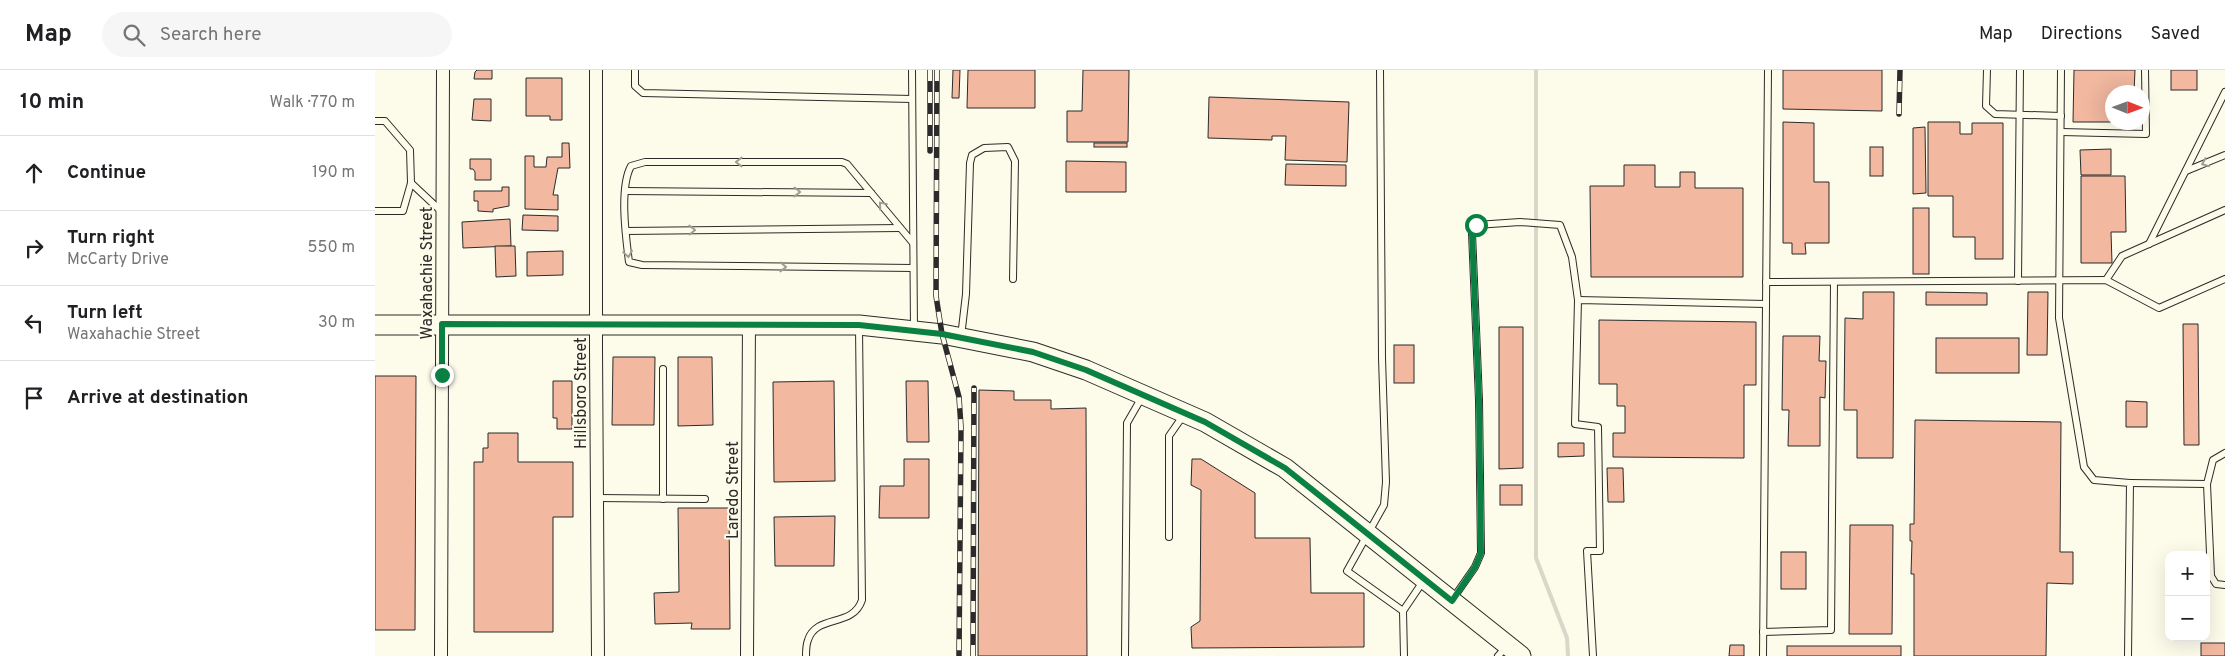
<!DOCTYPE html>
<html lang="en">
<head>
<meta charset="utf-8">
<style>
	body { margin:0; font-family:Overpass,sans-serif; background:#f6f6f6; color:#202124 }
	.controls { position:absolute; right:15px; bottom:15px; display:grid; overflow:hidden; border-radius:10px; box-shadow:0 5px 20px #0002 }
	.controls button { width:45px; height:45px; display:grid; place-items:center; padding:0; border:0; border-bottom:1px solid #e0e0e0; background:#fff; color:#202124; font:25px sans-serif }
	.compass { position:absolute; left:1730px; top:15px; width:45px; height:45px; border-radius:50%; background:#fff; box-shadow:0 5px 20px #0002; rotate:91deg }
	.stop { position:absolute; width:15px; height:15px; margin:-11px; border:4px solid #0b8043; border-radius:50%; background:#fff }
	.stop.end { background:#0b8043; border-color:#fff; box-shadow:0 1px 5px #0008 }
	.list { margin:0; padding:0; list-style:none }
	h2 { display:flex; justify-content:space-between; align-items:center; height:65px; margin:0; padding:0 20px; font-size:21px }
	h2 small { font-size:16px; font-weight:400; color:#757577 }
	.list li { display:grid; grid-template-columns:32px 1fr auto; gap:15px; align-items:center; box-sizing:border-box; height:75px; padding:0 20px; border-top:1px solid #e0e0e0 }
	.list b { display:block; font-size:19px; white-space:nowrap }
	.list p { margin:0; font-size:16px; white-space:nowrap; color:#757577 }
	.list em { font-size:16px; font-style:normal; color:#757577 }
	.icon { flex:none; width:28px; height:28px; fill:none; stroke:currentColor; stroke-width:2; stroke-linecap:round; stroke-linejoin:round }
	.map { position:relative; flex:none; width:1850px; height:586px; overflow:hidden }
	header { display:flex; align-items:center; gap:30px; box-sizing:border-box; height:70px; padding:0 25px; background:#fff; border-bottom:1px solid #e0e0e0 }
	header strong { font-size:24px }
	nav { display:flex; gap:28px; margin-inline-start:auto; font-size:18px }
	.search { width:350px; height:45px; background:#f6f6f6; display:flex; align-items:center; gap:12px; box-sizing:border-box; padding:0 18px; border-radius:28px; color:#757577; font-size:19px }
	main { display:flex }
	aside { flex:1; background:#fff }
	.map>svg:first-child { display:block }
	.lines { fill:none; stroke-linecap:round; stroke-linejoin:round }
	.stream { stroke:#d8d7c9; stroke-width:4 }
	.building { fill:#f2b8a0; stroke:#2b2b2b }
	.service-casing { stroke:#2b2b2b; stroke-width:8 }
	.minor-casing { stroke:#2b2b2b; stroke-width:14 }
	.primary-casing { stroke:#2b2b2b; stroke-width:21 }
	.service { stroke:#fdfbea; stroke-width:6 }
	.minor { stroke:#fdfbea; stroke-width:12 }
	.primary { stroke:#fdfbea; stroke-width:19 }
	.rail-casing { stroke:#2b2b2b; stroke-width:5.5 }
	.rail { stroke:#fdfbea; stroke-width:4; stroke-dasharray:11; stroke-linecap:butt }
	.oneway { stroke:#9e9d94 }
	.route { stroke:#0b8043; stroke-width:6 }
	.labels { text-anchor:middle; stroke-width:4; stroke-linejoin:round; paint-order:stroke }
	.street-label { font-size:16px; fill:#2b2b2b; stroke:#fdfbea }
</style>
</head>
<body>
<header>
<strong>Map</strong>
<div class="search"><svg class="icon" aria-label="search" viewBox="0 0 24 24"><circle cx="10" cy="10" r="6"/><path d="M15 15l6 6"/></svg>Search here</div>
<nav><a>Map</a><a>Directions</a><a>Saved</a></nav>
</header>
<main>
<aside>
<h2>10 min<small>Walk · 770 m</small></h2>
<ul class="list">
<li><svg class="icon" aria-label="ahead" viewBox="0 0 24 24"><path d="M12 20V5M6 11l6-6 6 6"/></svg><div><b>Continue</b></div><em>190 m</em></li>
<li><svg class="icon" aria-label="right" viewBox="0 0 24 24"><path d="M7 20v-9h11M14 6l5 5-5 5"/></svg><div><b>Turn right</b><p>McCarty Drive</p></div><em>550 m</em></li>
<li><svg class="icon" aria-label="left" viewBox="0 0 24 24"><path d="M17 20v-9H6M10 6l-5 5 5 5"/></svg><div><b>Turn left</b><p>Waxahachie Street</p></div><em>30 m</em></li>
<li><svg class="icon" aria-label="arrive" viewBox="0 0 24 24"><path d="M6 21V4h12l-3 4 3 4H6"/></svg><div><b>Arrive at destination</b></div></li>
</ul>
</aside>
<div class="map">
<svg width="1850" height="586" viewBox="0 0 1850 586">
	<rect width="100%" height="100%" fill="#fdfbea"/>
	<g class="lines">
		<path class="stream" d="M1161,0v488l31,80 1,18"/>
	</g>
	<g class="building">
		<path d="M102,0h15v9h-18l1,-7z"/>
		<path d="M578,0h7l-1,28h-7z"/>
		<path d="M593,0h67v38h-68z"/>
		<path d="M708,0h46l-1,72h-61v-31h15z"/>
		<path d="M1408,0h99v41l-99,-2z"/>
		<path d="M1699,0h61l-1,22h-21v30h-40z"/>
		<rect x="1796" y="0" width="26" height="20"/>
		<path d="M151,8h36v42h-12v-4h-24z"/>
		<path d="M834,27l140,5 -2,60 -62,-2 1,-24h-14v4l-64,-2z"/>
		<path d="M99,29h17v22l-19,-1z"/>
		<path d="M1408,52l31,1v59h15v61h-24l1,11h-14v-11h-9z"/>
		<path d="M1553,52h32v12h12v-11h31v136h-28v-22h-22v-41h-25z"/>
		<path d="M1550,57l1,66 -13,1v-66z"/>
		<path d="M187,73h7l1,25h-12l-5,27h5v15l-33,-1v-53h9v11h12l1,-10h15z"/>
		<rect x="719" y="73" width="33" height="4"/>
		<rect x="1495" y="77" width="13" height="29"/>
		<path d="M1736,79v26h-30l-1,-25z"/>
		<path d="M95,89h21v21h-16v-8l-2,-3h-3z"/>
		<path d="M691,91l60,1v30h-60z"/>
		<path d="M911,94l60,1v21l-61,-1z"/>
		<path d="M1249,95h31v22h25v-15h15v16h48v89h-152l-1,-91h34z"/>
		<path d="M1706,106h44l1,56h-15l1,31h-31z"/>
		<path d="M127,117h7v19l-16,3v3l-15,-1v-10h-4v-10h28z"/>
		<rect x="1538" y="138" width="16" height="66"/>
		<path d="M148,145l35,1v15l-36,-1z"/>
		<path d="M135,149l1,27 -48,2 -1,-26z"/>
		<path d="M120,176h20l1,30 -20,1z"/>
		<path d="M188,181v24l-36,1v-24z"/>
		<path d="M1488,222h31l-1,166h-36v-48h-13l1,-92 18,1z"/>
		<path d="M1551,222l61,1v12h-61z"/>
		<path d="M1653,222h20l-1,63h-20z"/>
		<path d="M1224,250l157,2v63h-12v73l-131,-1v-24h12v-27h-8v-22h-18z"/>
		<path d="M1808,254h15l1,121h-15z"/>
		<path d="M1124,257h24v141l-24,1z"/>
		<path d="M1408,266h37l-1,25h7l-1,37 -5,-1v49h-32l1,-36h-7z"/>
		<rect x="1561" y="268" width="83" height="35"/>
		<rect x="1019" y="275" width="20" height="38"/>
		<path d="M238,287h42l-1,68h-42z"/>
		<path d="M303,287h34l1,68 -35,1z"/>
		<path d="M0,306h41l-1,254h-40z"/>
		<path d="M178,311h19v48h-15v-11h-4z"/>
		<path d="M459,311l1,100 -61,1 -1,-100z"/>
		<path d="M531,311h22l1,61h-22z"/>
		<path d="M604,320l35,1v9h37v9l35,-1 1,248h-109z"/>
		<path d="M1751,331l21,1v25h-21z"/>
		<path d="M1540,350l146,2 -1,130h13v32l-26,-1 -1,73h-132v-82h-3l1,-33h-2v-17h4z"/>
		<path d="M113,363h30v29h55v55h-20v115h-79v-170h9v-14h5z"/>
		<path d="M1183,373h26v13l-26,1z"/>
		<path d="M529,389h25v59h-50l1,-32h24z"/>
		<path d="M817,389h9l54,34v45h55l1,55h53v54l-172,1 -1,-21 9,-6 1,-131 -10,-5z"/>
		<path d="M1232,398h16l1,34h-16z"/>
		<rect x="1125" y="415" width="22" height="20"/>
		<path d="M303,438h51l1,121h-39l1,-6 -37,1 -1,-31 25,-1z"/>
		<path d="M460,446l-1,50h-59l-1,-49z"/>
		<path d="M1475,455h43l-1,109h-43z"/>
		<rect x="1406" y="482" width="25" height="37"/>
		<rect x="1826" y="573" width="24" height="13"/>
		<path d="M1355,575h14v11h-15z"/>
		<rect x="1412" y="576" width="114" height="10"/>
	</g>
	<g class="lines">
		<defs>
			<g id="service">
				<path d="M260,0v16l8,7 269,6"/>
				<path d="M537,0l2,260"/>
				<path d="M1005,0l2,288 4,124 -2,23 -37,66 56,40"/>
				<path d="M1612,0l-1,36 9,8 66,2"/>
				<path d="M1686,0l-2,248 25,149 10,13 36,3 -2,173"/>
				<path d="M0,51h10l25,29 1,33 -8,28h-28"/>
				<path d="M1686,62l85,2 -1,-64"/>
				<path d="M1811,101l39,-16"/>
				<path d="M36,113l31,29"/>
				<path d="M250,121l246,2"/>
				<path d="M251,161l274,-3"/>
				<path d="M538,173l-66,-79 -5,-2h-197l-14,4c-12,22 -5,72 -2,96l13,3 271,3"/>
				<path d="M1774,174l76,-152"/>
				<path d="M1731,210l16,-24 103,-46"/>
				<path d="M1643,211l2,-211"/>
				<path d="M1391,212l340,-2 53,28 66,-29"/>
				<path d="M586,267l5,-43 4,-131 2,-8 12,-7 24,-1 7,14 -2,118"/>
				<path d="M1850,383l-12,7 -6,24 4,92 5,8 9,1"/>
				<path d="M1755,413l77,1"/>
				<path d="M222,428l108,1"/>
				<path d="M288,429v-130"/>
				<path d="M794,467v-101l14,-20"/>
				<path d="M1077,530l23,-33 6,-14 -2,-153 -7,-167 4,-8 44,-3 40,3 12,32 6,43"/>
				<path d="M1388,562l68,-2 3,-348"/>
				<path d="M431,586c0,-5 0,-11 2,-16 8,-26 45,-12 54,-40l-3,-273"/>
				<path d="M750,586l2,-233 15,-26"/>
				<path d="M1029,586l-1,-45 21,-31"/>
				<path d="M1123,586l9,-10"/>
				<path d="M1218,586l-6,-105h13l-2,-124 -23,-3 3,-124 188,4"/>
				<path d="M1388,586l5,-586"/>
			</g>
			<g id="minor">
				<path d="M221,0v280l2,306"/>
				<path d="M66,586l2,-586"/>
				<path d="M372,586l2,-333"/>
			</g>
			<path id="primary" d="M0,255h484l83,9 91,18 53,18 119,52 80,46 236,188"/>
		</defs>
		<use href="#service" class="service-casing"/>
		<use href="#minor" class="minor-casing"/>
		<use href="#primary" class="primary-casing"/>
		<use href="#service" class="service"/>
		<use href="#minor" class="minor"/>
		<use href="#primary" class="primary"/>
		<defs>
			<g id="rail">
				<path d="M555,0v81"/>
				<path d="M562,0l-1,226 6,38 17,63 2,30 -2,229"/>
				<path d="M1524,44l1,-44"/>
				<path d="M598,586l1,-268"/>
			</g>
		</defs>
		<use href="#rail" class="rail-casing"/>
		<use href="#rail" class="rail"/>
	</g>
	<defs><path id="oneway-chevron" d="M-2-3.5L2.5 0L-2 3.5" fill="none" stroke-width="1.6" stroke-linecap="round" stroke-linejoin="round" transform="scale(1.25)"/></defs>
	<g class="oneway">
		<use href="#oneway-chevron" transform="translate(364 92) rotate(-180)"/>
		<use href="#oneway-chevron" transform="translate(1830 93) rotate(158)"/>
		<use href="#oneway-chevron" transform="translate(422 122) rotate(1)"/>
		<use href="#oneway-chevron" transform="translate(507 135) rotate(-130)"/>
		<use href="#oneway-chevron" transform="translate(317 160) rotate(-1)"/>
		<use href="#oneway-chevron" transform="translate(253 184) rotate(81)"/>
		<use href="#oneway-chevron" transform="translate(408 197) rotate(1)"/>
	</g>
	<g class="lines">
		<path class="route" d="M67,305v-51l417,1 83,9 91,18 53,18 119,52 80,46 167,133 23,-34 6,-14 -2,-153 -7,-167 4,-8"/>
	</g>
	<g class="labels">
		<g class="street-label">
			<text transform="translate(51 203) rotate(-90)" y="6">Waxahachie Street</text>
			<text transform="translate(205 323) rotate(-90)" y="6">Hillsboro Street</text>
			<text transform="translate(357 420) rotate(-90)" y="6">Laredo Street</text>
		</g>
	</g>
</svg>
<div class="controls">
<button>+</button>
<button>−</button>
</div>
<svg class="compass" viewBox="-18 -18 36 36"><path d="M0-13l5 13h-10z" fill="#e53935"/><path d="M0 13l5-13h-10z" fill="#757577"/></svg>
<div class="stop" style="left:1101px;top:155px"></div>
<div class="stop end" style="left:67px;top:305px"></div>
</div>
</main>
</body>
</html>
